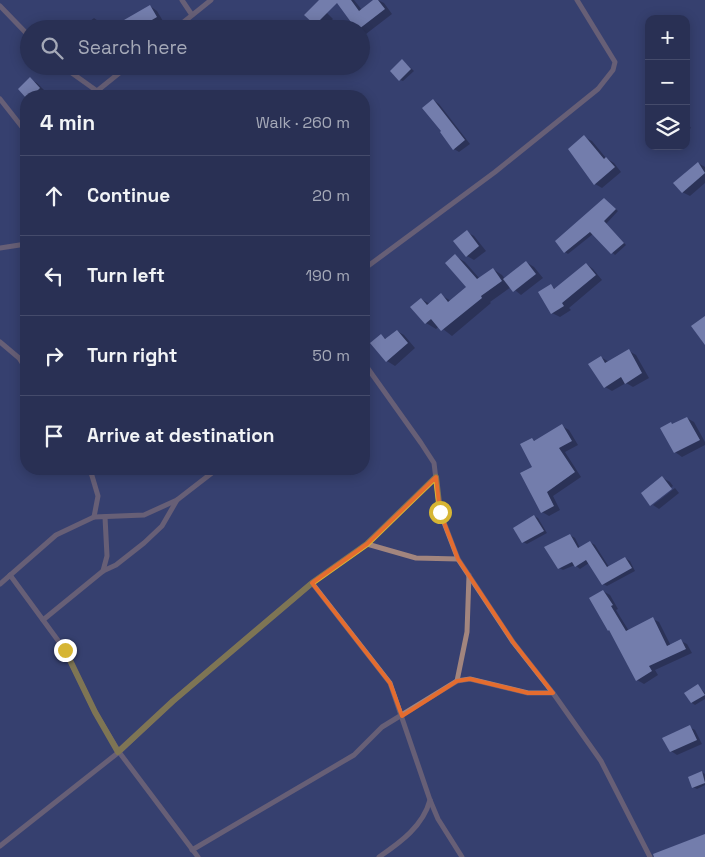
<!DOCTYPE html>
<html lang="en">
<head>
<meta charset="utf-8">
<style>
	body { margin:0; font-family:"Space Grotesk",sans-serif; background:#31385a; color:#f1f3f6 }
	.controls { position:absolute; right:15px; top:15px; display:grid; overflow:hidden; border-radius:10px; box-shadow:0 2px 12px #0003 }
	.controls button { width:45px; height:45px; display:grid; place-items:center; padding:0; border:0; border-bottom:1px solid #454b6b; background:#293054; color:#f1f3f6; font:25px sans-serif }
	.stop { position:absolute; width:15px; height:15px; margin:-11px; border:4px solid #d6b534; border-radius:50%; background:#fff }
	.stop.end { background:#d6b534; border-color:#fff; box-shadow:0 1px 5px #0008 }
	.list { margin:0; padding:0; list-style:none }
	h2 { display:flex; justify-content:space-between; align-items:center; height:65px; margin:0; padding:0 20px; font-size:21px }
	h2 small { font-size:16px; font-weight:400; color:#a5a9b8 }
	.list li { display:grid; grid-template-columns:32px 1fr auto; gap:15px; align-items:center; box-sizing:border-box; height:80px; padding:0 20px; border-top:1px solid #454b6b }
	.list b { display:block; font-size:19px; white-space:nowrap }
	.list em { font-size:16px; font-style:normal; color:#a5a9b8 }
	.icon { flex:none; width:28px; height:28px; fill:none; stroke:currentColor; stroke-width:2; stroke-linecap:round; stroke-linejoin:round }
	.map { position:relative; flex:none; width:705px; height:857px; overflow:hidden }
	.search { position:absolute; background:#293054; box-shadow:0 2px 12px #0003; left:20px; top:20px; width:350px; height:55px; display:flex; align-items:center; gap:12px; box-sizing:border-box; padding:0 18px; border-radius:28px; color:#a5a9b8; font-size:19px }
	.panel { position:absolute; background:#293054; box-shadow:0 2px 12px #0003; left:20px; top:90px; width:350px; height:385px; border-radius:20px }
	.map>svg:first-child { display:block }
	.shadow { fill:#0007 }
	.building { fill:#bcc8f6 }
	.lines { fill:none; stroke-linecap:round; stroke-linejoin:round }
	.street { stroke:#a2857e; stroke-width:5 }
	.route { stroke:#d6b534; stroke-width:6 }
	.marked { fill:none; stroke:#e46c2f; stroke-width:4; stroke-linejoin:round }
</style>
</head>
<body>
<div class="map">
<svg width="705" height="857" viewBox="0 0 705 857">
	<rect width="100%" height="100%" fill="#374070"/>
	<g class="shadow">
		<path d="M336,0h18l8,10 13,-10h3l6,3 8,11 -26,20 -5,-3v-2h-3z"/>
		<path d="M150,6l7,5 6,10 -11,8h-21z"/>
		<path d="M323,9l10,10 -10,10 -7,-5 -10,-9z"/>
		<path d="M94,18l7,5 4,6h-17l-3,-4z"/>
		<path d="M402,60l12,11 -11,10 -3,-1z"/>
		<path d="M30,79l7,4 10,10 -3,3h-18l-7,-7z"/>
		<path d="M433,100l6,4 31,40 -11,8 -5,-3z"/>
		<path d="M686,122l5,6 -5,3z"/>
		<path d="M584,137l8,4 14,17 8,5 7,9 -19,16 -7,-4z"/>
		<path d="M698,163l7,4v16l-15,13 -8,-4z"/>
		<path d="M604,199l14,12 -12,13 20,21 -11,10 -22,-21 -25,20 -3,-2z"/>
		<path d="M467,232l7,4 12,15 -12,9 -7,-4z"/>
		<path d="M455,256l10,6 15,17 13,-10 9,6 3,4 21,-17 8,5 9,11 -22,17 -10,-8 -21,15 1,1 -39,33 -13,-10 -3,3 -10,-6 -14,-16 9,-8 9,5 11,-9 10,6 17,-14z"/>
		<path d="M586,264l7,5 9,11 -33,28 2,2 -11,7 -8,-4 -1,-27 5,3z"/>
		<path d="M397,331l7,4 11,13 -20,18 -8,-5 -15,-18 9,-7 6,3z"/>
		<path d="M629,351l7,4 13,23 -16,9 -7,-4 -14,8 -7,-4 -4,-30 8,5z"/>
		<path d="M687,418l7,4 11,20v3l-23,12 -7,-5 -4,-29 3,2z"/>
		<path d="M562,426l7,4 9,15 -13,7 16,25 -28,19 7,14 -11,6 -7,-4 -8,-44 -2,-29 3,2z"/>
		<path d="M663,478l7,4 3,4 -21,17v2h-1z"/>
		<path d="M675,488l4,5 -20,16 -6,-4z"/>
		<path d="M534,516l4,2 9,15 -20,11 -4,-2 -8,-14z"/>
		<path d="M570,535l5,3 5,10 10,-6 5,3 14,22 16,-9 5,3 5,10 -28,15 -4,-2 -14,-21 -9,6 -5,-4 -12,5 -4,-2z"/>
		<path d="M603,591l7,4 8,14 -2,1 13,21 24,-12 6,3 12,24 10,-5 6,3 5,9 -37,17 3,5 -14,9 -7,-4 -25,-48 -3,-2z"/>
		<path d="M698,686l7,7v6l-10,6 -3,-2z"/>
		<path d="M689,727l6,3 7,14 -25,11 -6,-4z"/>
		<path d="M702,772l3,2v11l-8,4 -4,-2z"/>
	</g>
	<g class="building">
		<path d="M319,0h32l8,11 14,-11h5l7,9 -26,20h-3l-19,-26 -22,22 -11,-10z"/>
		<path d="M150,5l7,12 -12,7 3,5h-18l-6,-9z"/>
		<path d="M402,59l9,10 -12,12 -9,-10z"/>
		<path d="M30,77l10,11 -8,8h-6v2l-8,-9z"/>
		<path d="M433,99l32,41 -12,10 -13,-18 1,-1 -19,-23z"/>
		<path d="M584,135l20,24 2,-2 9,10 -21,18 -26,-36z"/>
		<path d="M698,162l7,11 -23,20 -9,-10z"/>
		<path d="M604,198l12,11 -12,12 20,22 -13,11 -21,-22 -26,21 -9,-12z"/>
		<path d="M467,230l12,16 -13,11 -13,-16z"/>
		<path d="M455,254l22,25 16,-11 9,13 -21,15 1,2 -41,33 -10,-12 -6,5 -15,-17 11,-9 6,7 14,-12 7,9 18,-15 -21,-24z"/>
		<path d="M526,261l10,13 -23,18 -10,-13z"/>
		<path d="M586,263l10,12 -34,28 2,3 -13,8 -13,-22 13,-8 3,5z"/>
		<path d="M705,316v29l-14,-19z"/>
		<path d="M397,330l11,13 -22,19 -16,-19 11,-9 4,5z"/>
		<path d="M629,349l13,24 -17,11 -4,-7 -17,11 -16,-24 13,-8 4,7z"/>
		<path d="M687,417l13,23 -26,13 -14,-25 11,-6 1,2z"/>
		<path d="M562,424l10,17 -13,7 16,24 -28,20 7,14 -13,7 -21,-40 12,-6 -12,-23 12,-6 2,3z"/>
		<path d="M662,476l10,13 -22,17 -9,-13z"/>
		<path d="M534,515l10,16 -22,12 -9,-15z"/>
		<path d="M570,534l8,14 12,-7 17,26 18,-10 7,11 -30,17 -16,-25 -11,7 -3,-5 -14,7 -14,-22z"/>
		<path d="M603,590l10,15 -2,1 15,25 27,-14 14,29 14,-7 5,10 -37,17 3,5 -16,10 -27,-51 -1,1 -19,-33z"/>
		<path d="M698,684l7,11 -14,8 -7,-10z"/>
		<path d="M690,725l7,15 -27,12 -8,-14z"/>
		<path d="M702,771l3,12 -13,5 -4,-11z"/>
		<path d="M705,834v23h-51l-1,-3z"/>
	</g>
	<g class="lines">
		<g class="street">
			<path d="M182,0l10,15"/>
			<path d="M0,6l29,30"/>
			<path d="M175,29l36,-29"/>
			<path d="M62,66l42,30"/>
			<path d="M97,91l31,-25"/>
			<path d="M0,99l26,33"/>
			<path d="M0,248l26,-4"/>
			<path d="M364,269l131,-97 103,-83 15,-19 2,-8 -38,-62"/>
			<path d="M0,342l19,16 7,11"/>
			<path d="M364,363l57,80 13,20 6,49 18,47 55,83 40,51 48,68 49,96"/>
			<path d="M90,469l8,27 -4,21"/>
			<path d="M367,544l49,14 42,1"/>
			<path d="M103,571l4,-15 -2,-39"/>
			<path d="M10,575l55,75 30,62 24,40 79,105"/>
			<path d="M312,583l78,100 40,117 8,19 24,38"/>
			<path d="M0,584l56,-49 38,-18 50,-2 33,-15 40,-31"/>
			<path d="M43,620l60,-49 13,-6 28,-22 18,-17 15,-26"/>
			<path d="M457,681l10,-49 2,-57"/>
			<path d="M0,846l119,-94 54,-51 139,-118 55,-39 69,-67"/>
			<path d="M192,850l162,-95 28,-28 75,-46 13,-2 58,14h25"/>
			<path d="M379,857c22,-15 44,-31 51,-57"/>
		</g>
	</g>
	<g class="lines">
		<path class="route" d="M65,650l30,62 23,40 55,-51 139,-118 55,-39 69,-67 4,35"/>
	</g>
	<path d="M0 0H705V857H0ZM436,477l4,35 18,47 55,83 40,51h-25l-58,-14 -13,2 -55,35 -12,-33 -78,-100 55,-39z" fill="#374070" fill-opacity=".55" fill-rule="evenodd"/>
	<path class="marked" d="M436,477l4,35 18,47 55,83 40,51h-25l-58,-14 -13,2 -55,35 -12,-33 -78,-100 55,-39z"/>
</svg>
<div class="controls">
<button>+</button>
<button>−</button>
<button><svg class="icon" aria-label="layers" viewBox="0 0 24 24"><path d="M12 4l9 5-9 5-9-5zM3 14l9 5 9-5"/></svg></button>
</div>
<div class="stop" style="left:440px;top:512px"></div>
<div class="stop end" style="left:65px;top:650px"></div>
<div class="search"><svg class="icon" aria-label="search" viewBox="0 0 24 24"><circle cx="10" cy="10" r="6"/><path d="M15 15l6 6"/></svg>Search here</div>
<section class="panel">
<h2>4 min<small>Walk · 260 m</small></h2>
<ul class="list">
<li><svg class="icon" aria-label="ahead" viewBox="0 0 24 24"><path d="M12 20V5M6 11l6-6 6 6"/></svg><div><b>Continue</b></div><em>20 m</em></li>
<li><svg class="icon" aria-label="left" viewBox="0 0 24 24"><path d="M17 20v-9H6M10 6l-5 5 5 5"/></svg><div><b>Turn left</b></div><em>190 m</em></li>
<li><svg class="icon" aria-label="right" viewBox="0 0 24 24"><path d="M7 20v-9h11M14 6l5 5-5 5"/></svg><div><b>Turn right</b></div><em>50 m</em></li>
<li><svg class="icon" aria-label="arrive" viewBox="0 0 24 24"><path d="M6 21V4h12l-3 4 3 4H6"/></svg><div><b>Arrive at destination</b></div></li>
</ul>
</section>
</div>
</body>
</html>
